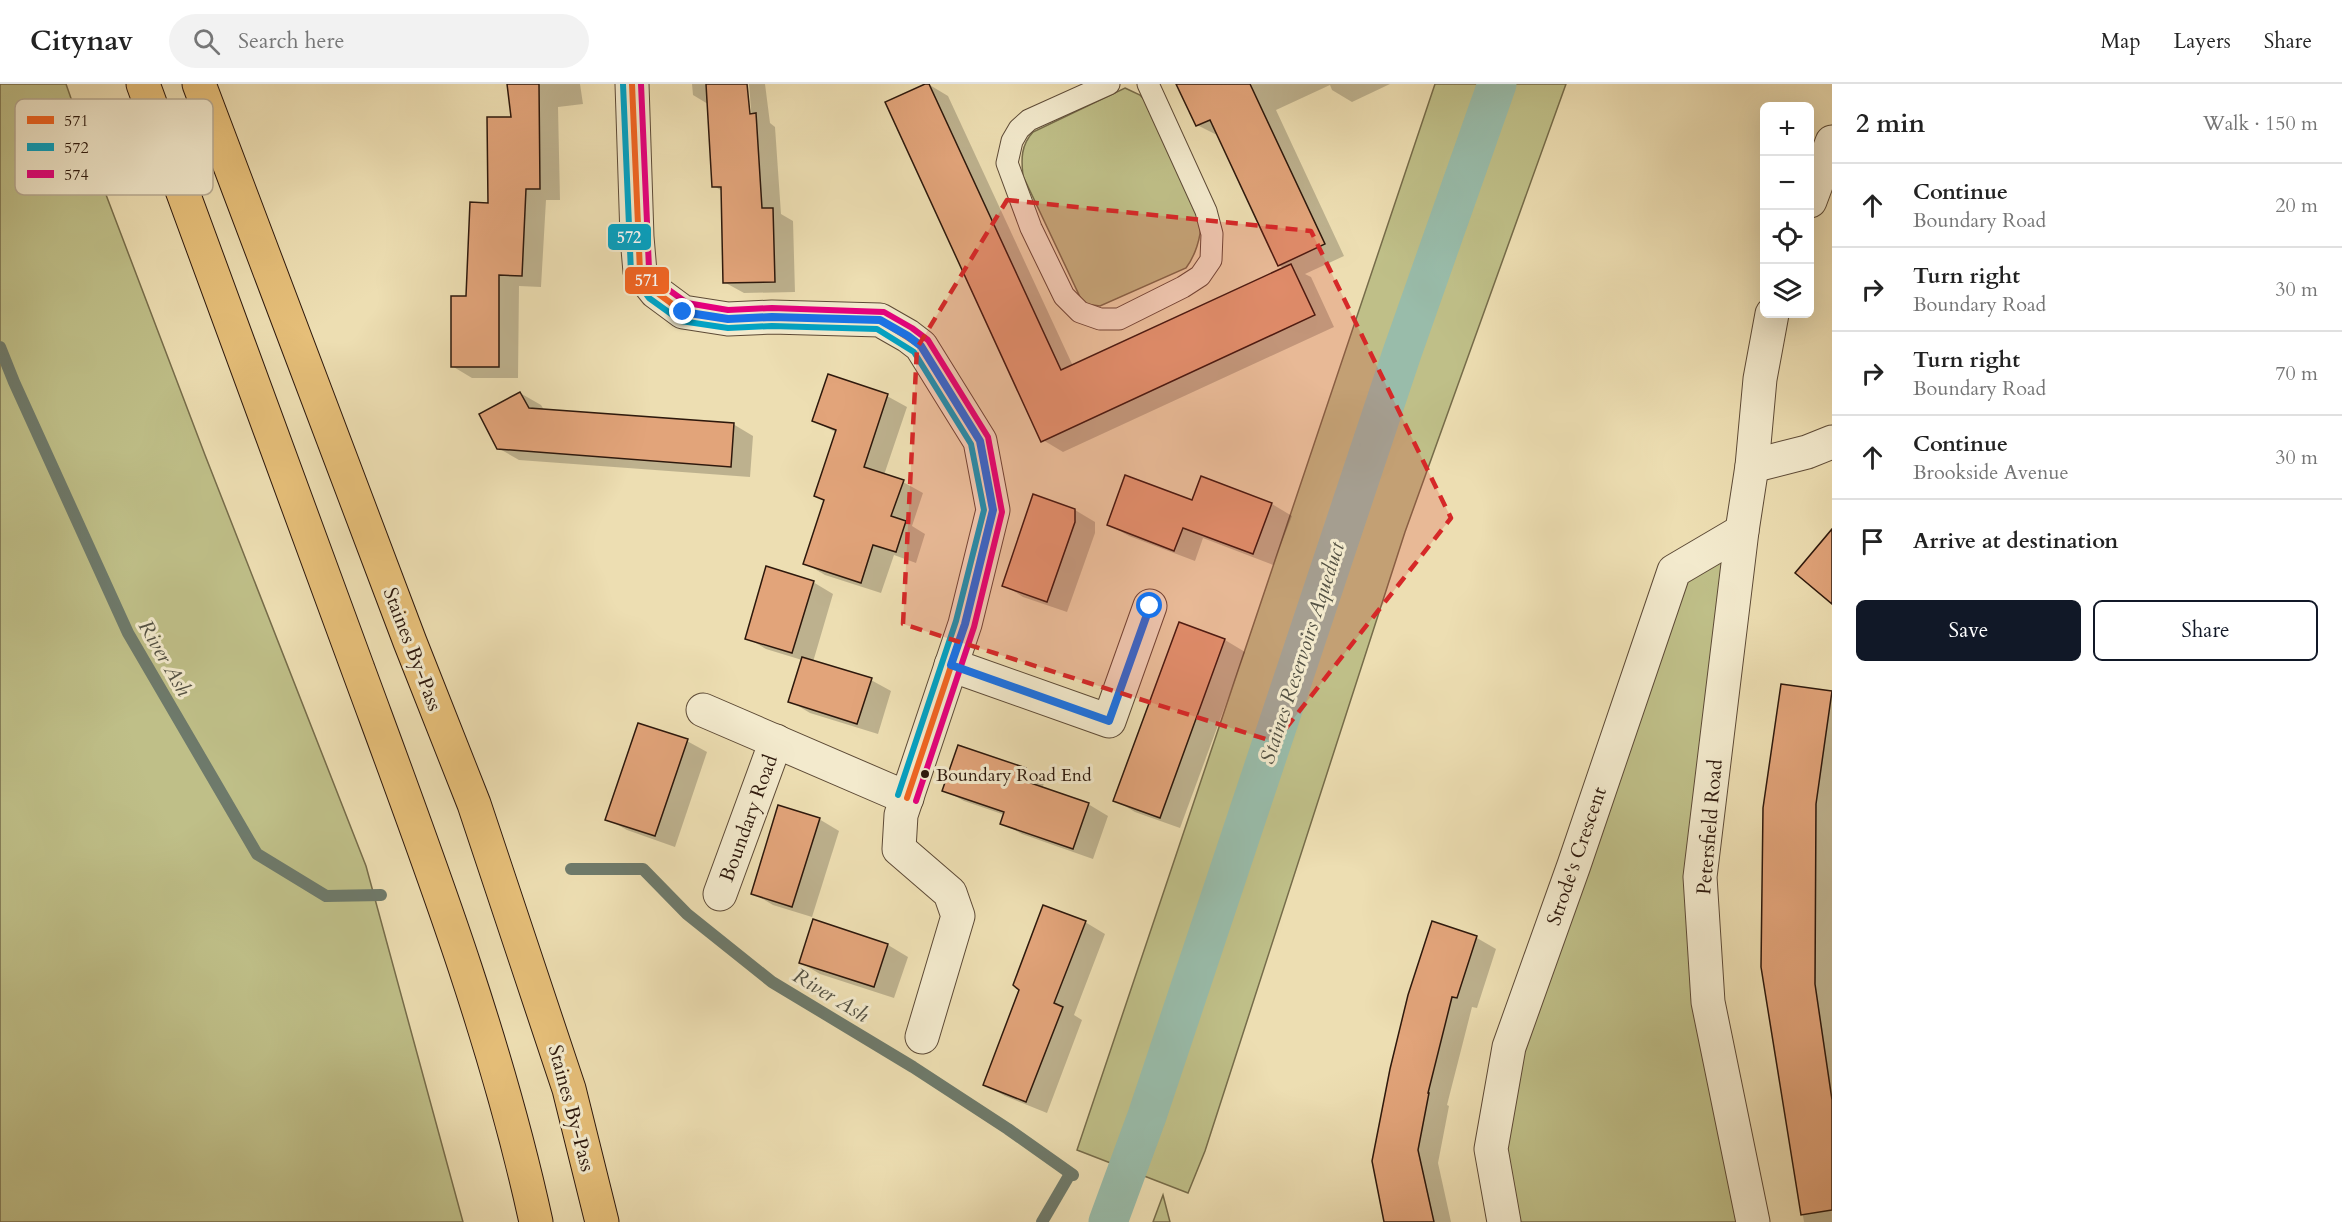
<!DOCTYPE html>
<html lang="en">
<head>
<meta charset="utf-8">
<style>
	body { margin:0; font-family:Cardo,serif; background:#f2f2f2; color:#222 }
	.controls { position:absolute; right:18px; top:18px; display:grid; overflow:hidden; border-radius:9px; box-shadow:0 6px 24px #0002 }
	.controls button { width:54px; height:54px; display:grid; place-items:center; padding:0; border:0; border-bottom:2px solid #e0e0e0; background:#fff; color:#222; font:30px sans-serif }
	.stop { position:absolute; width:18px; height:18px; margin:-14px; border:4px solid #1a73e8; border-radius:50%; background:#fff }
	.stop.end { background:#1a73e8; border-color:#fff; box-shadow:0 2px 6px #0008 }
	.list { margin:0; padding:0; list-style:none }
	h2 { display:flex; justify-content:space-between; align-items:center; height:78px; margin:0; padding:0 24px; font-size:26px }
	h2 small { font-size:20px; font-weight:400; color:#767676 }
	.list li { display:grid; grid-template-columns:39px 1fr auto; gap:18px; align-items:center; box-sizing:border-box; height:84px; padding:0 24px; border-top:2px solid #e0e0e0 }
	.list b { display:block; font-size:22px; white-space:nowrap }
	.list p { margin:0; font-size:20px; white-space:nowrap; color:#767676 }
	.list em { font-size:20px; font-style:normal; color:#767676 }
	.actions { display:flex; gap:12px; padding:18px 24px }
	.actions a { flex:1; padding:14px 0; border:2px solid #111827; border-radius:9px; text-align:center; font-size:21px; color:#111827 }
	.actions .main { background:#111827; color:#fff }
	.icon { flex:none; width:33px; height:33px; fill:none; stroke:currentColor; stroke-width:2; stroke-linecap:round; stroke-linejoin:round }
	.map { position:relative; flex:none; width:1832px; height:1138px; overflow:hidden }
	header { display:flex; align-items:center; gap:36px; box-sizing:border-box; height:84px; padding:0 30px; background:#fff; border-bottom:2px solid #e0e0e0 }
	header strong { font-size:28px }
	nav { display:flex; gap:33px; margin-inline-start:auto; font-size:21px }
	.search { width:420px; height:54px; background:#f2f2f2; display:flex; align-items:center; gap:15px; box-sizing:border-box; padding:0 21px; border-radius:33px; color:#767676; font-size:22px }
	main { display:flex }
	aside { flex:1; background:#fff }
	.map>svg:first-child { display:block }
	.green { fill:#bfbf88; stroke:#766c4a; stroke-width:1.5 }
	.shadow { fill:#0003 }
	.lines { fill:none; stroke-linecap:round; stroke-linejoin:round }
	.stream { stroke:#6e7a6b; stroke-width:12 }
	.canal { stroke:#99bcaa; stroke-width:39 }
	.building { fill:#e2a47a; stroke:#2d180c; stroke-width:1.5 }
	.lane-casing { stroke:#5d4a36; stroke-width:23 }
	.street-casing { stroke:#5d4a36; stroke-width:35 }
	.highway-casing { stroke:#2d180c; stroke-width:35 }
	.lane { stroke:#f3eacd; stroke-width:21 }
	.street { stroke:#f3eacd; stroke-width:33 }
	.highway { stroke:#e6bf79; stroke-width:33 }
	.bus-1-casing { stroke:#f3eacd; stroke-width:10 }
	.bus-2-casing { stroke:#f3eacd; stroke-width:10 }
	.bus-3-casing { stroke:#f3eacd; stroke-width:10 }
	.bus-1 { stroke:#f26522; stroke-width:6 }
	.bus-2 { stroke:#02a2c4; stroke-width:6 }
	.bus-3 { stroke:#e5007d; stroke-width:6 }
	.route { stroke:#1a73e8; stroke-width:8 }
	.marked { fill:#d62828; fill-opacity:0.2; stroke:#d62828; stroke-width:4.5; stroke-dasharray:12 8; stroke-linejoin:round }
	.bus-dot { fill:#2d180c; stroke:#f3eacd; stroke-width:2 }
	.labels { text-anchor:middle; stroke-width:6; stroke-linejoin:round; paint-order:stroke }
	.bus-label { font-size:18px; fill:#2d180c; stroke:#f3eacd; text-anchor:start }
	.street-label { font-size:20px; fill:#2d180c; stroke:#f3eacd }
	.water-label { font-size:21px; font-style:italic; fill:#535143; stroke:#f3eacd }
	.key { fill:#f3eacd; stroke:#b8ab93; stroke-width:1.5 }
	.key-label { font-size:16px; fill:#2d180c }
	.line-badge { stroke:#f3eacd; stroke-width:2 }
	.badge-label { font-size:16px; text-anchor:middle; font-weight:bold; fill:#fff }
</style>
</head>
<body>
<header>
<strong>Citynav</strong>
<div class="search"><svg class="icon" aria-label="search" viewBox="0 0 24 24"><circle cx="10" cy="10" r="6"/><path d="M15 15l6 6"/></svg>Search here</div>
<nav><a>Map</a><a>Layers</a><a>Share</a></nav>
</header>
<main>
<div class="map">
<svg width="1832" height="1138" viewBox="0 0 1832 1138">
	<rect width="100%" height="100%" fill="#eddeb2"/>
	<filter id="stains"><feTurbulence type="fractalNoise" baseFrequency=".00333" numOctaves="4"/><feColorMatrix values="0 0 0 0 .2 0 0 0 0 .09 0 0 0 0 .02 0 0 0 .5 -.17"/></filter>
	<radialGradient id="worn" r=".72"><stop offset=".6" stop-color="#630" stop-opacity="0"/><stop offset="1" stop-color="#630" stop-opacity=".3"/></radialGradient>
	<g class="green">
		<path d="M0,0h66l23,66 116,305 161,411 97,356h-463z"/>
		<path d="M1435,0h131l-161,448 -200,619 -17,42 -111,-43z"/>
		<path d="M1125,4l15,7 10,11 51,116c0,16 -6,34 -15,46l-86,38 -15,-2 -4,-5 -58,-123c-2,-17 -2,-31 10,-44z"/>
		<path d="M1742,447l-42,346 53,345h-232l-30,-73 183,-578z"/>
		<path d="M1163,1111l7,27h-17z"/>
	</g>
	<g class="shadow">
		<path d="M509,0h71l3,20 -25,3 2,93h-14l-5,87 -22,-1 -1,92h-46l-20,-12 38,-161 23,-86z"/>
		<path d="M692,0h54l3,37h3l-3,-37h16l5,39 5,4 6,87 12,7 2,71 -51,1 -20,-11 -2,-91 -8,-5 -6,-82 -15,-9z"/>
		<path d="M928,0l20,12 125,270 212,-97 -6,-4 -60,-129 -22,-11 -19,-41h212l-38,18 -20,-12 -2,-5 -54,25 68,146 -39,18 6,3 23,50 -271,125 -20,-12z"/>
		<path d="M829,292l58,20 20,11 -23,68 19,7 20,11 -11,33 13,8 -9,29 -22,-8 -13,38 -56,-18 -20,-12 20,-62 -9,-5 21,-63 -23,-12z"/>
		<path d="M520,309l21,12 3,5 189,14 20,12 -3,41 -231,-17 -21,-12z"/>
		<path d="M1201,394l71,26 20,12 -19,49 -70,-27 -8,23 -66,-25 -20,-11 84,-23z"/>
		<path d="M1075,426l20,12v11l-28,79 -44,-15 -19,-12z"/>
		<path d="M813,498l20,12 -20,68 58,18 20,11 -13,43 -68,-21 -20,-12 12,-41 -36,-11 -19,-11z"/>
		<path d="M1180,540l45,16 20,12 -65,176 -45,-16 -20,-12z"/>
		<path d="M1782,601l50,8v529h-28l-42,-255z"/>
		<path d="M687,657l20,11 -32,95 -48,-17 -20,-11z"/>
		<path d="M1025,686l20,11 -3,7 46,16 20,12 -15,43 -71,-25 -20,-11 3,-8 -41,-14 -20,-11z"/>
		<path d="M819,735l20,12 -27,86 -39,-12 -20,-12z"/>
		<path d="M814,837l74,24 20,12 -14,41 -74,-24 -20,-12z"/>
		<path d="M1085,838l20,12 -31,81 8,5 -35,93 -42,-17 -20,-11z"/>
		<path d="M1433,839l44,15 19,11 -19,59 -5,-1 -25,98 2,1 -11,57 13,59h-65z"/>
	</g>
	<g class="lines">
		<g class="stream">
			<path d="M0,263l14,35 114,251 129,221 69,42 55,-1"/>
			<path d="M571,785h72l44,45 85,68 141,85 95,62 65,46"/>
			<path d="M1042,1138l28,-48"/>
		</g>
		<path class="canal" d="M1108,1138l39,-106 255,-763 95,-269"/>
	</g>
	<g class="building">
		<path d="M507,0h32l1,105h-14l-4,87 -23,-1v92h-48v-71h15l4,-94 18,1 -1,-86h24z"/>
		<path d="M706,0h41l3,30 6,-1 6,95h11l2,74 -52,1 -2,-96h-9z"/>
		<path d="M925,0h4l132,286 230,-106 24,51 -274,127 -156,-340z"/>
		<path d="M1176,0h74l75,160 -47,22 -68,-146 -14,6z"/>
		<path d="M828,290l60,20 -24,73 40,13 -13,36 15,5 -10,31 -23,-7 -12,38 -58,-19 21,-64 -10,-4 22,-66 -24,-9z"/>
		<path d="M520,308l9,16 205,15 -3,44 -234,-18 -18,-35z"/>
		<path d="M1125,391l67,25 9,-24 71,27 -19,51 -70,-26 -9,23 -67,-26z"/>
		<path d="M1033,410l42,15v13l-28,80 -45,-16z"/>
		<path d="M1832,445v75l-37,-31z"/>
		<path d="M766,482l48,15 -22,72 -47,-14z"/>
		<path d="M1179,538l46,17 -65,179 -47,-17z"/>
		<path d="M802,573l70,21 -15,46 -69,-22z"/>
		<path d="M1781,600l51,7 -16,113 -1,180 17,116v110l-31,5 -40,-248 2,-159z"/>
		<path d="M638,639l50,16 -33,97 -50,-16z"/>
		<path d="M958,661l68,23 -4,12 67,23 -16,46 -73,-25 4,-12 -62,-21z"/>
		<path d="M778,721l42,13 -28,89 -41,-13z"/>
		<path d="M1043,821l43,16 -32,82 9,4 -37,95 -43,-17 36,-95 -6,-5z"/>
		<path d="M813,835l75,25 -14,43 -75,-24z"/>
		<path d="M1432,837l45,15 -20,62 -5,-1 -24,96h1l-11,57 16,72h-50l-12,-61 18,-92 18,-74z"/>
	</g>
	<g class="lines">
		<defs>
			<path id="lane" d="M1109,0l-80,36 -10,9 -7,12 -5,22 24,65 33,68 16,16 20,7h19l64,-32 17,-11 11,-16 1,-26 -6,-23 -58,-127"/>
			<g id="street">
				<path d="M632,0l5,153 3,35 16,20 27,20 45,7 44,-2 108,3 28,16 13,10 59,95 13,69 -28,114 -64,191 -2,34 51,44 8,23 -36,121"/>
				<path d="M1810,117l22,-59"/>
				<path d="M1752,382l55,-14 25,-10"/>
				<path d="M951,581l158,56 41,-115"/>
				<path d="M703,626l204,88"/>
				<path d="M720,810l56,-153"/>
				<path d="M1504,1138l-13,-73 18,-102 65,-182 100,-294 68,-40"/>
				<path d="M1753,1138l-45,-220 -8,-125 42,-346 10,-65 8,-87 12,-65"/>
			</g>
			<g id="highway">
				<path d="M143,0c73,195 144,390 215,585 67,182 137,364 178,553"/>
				<path d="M199,0l211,558 64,162 95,285 33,133"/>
			</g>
		</defs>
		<use href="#lane" class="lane-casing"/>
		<use href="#street" class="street-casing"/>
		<use href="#highway" class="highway-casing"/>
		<use href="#lane" class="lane"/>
		<use href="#street" class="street"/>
		<use href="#highway" class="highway"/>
		<defs>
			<path id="bus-1" d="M632,0l8,188 16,20 27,20 45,7 44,-2 108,3 41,26 59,95 13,69 -28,114 -58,174"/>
			<path id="bus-2" d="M623,0l8,189 18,25 32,23 47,7 44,-2 105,3 37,23 57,92 13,66 -28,111 -58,174"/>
			<path id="bus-3" d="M641,0l8,185 13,16 25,18 41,7 44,-2 112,4 28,16 16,12 60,97 14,75 -28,115 -58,174"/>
		</defs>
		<use href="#bus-1" class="bus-1-casing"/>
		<use href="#bus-2" class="bus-2-casing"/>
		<use href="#bus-3" class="bus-3-casing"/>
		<use href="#bus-1" class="bus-1"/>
		<use href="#bus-2" class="bus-2"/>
		<use href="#bus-3" class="bus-3"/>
	</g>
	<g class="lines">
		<path class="route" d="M683,228l45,7 44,-2 108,3 28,16 13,10 59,95 13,69 -28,114 -14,41 158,56 41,-115"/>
	</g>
	<path class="marked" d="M1007,116l304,31 140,287 -176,224 -372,-118 14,-276z"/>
	<circle class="bus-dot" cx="925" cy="690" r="5"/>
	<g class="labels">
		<g class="bus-label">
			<text x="936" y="697">Boundary Road End</text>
		</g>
		<g class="street-label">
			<text transform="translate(413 565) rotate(69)" y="7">Staines By-Pass</text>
			<text transform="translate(748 734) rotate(-70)" y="7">Boundary Road</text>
			<text transform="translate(1709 743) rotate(-85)" y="7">Petersfield Road</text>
			<text transform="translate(1576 772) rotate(-71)" y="7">Strode's Crescent</text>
			<text transform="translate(572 1024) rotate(75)" y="7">Staines By-Pass</text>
		</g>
		<g class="water-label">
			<text transform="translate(1302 569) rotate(-72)" y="7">Staines Reservoirs Aqueduct</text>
			<text transform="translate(165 574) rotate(60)" y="7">River Ash</text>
			<text transform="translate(831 911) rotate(31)" y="7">River Ash</text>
		</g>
	</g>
	<rect x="15" y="15" width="198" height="96" rx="9" class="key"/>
	<rect x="27" y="32" width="27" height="8" fill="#f26522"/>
	<rect x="27" y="59" width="27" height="8" fill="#02a2c4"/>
	<rect x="27" y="86" width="27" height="8" fill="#e5007d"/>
	<g class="key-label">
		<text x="64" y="42">571</text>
		<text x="64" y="69">572</text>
		<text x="64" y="96">574</text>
	</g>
	<g class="line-badge">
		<rect x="607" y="139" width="45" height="28" rx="6" fill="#02a2c4"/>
		<rect x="624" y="182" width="46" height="29" rx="6" fill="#f26522"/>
	</g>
	<g class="badge-label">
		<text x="629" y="159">572</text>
		<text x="647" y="202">571</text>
	</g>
	<rect width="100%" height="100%" filter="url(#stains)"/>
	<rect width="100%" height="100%" fill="url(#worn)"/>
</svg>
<div class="controls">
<button>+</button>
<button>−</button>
<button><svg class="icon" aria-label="locate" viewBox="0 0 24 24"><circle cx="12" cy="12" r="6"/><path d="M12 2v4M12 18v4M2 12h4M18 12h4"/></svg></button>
<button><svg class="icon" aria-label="layers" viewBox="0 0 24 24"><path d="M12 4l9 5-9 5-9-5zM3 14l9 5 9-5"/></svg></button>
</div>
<div class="stop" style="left:1150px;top:522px"></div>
<div class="stop end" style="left:683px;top:228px"></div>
</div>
<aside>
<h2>2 min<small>Walk · 150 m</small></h2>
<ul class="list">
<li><svg class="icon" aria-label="ahead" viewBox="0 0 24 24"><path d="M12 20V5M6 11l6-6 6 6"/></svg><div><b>Continue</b><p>Boundary Road</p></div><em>20 m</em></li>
<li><svg class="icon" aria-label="right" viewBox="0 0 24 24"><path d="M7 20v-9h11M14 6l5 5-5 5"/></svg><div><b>Turn right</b><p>Boundary Road</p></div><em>30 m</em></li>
<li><svg class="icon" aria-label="right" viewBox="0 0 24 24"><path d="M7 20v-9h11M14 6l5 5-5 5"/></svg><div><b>Turn right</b><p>Boundary Road</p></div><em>70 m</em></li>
<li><svg class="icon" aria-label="ahead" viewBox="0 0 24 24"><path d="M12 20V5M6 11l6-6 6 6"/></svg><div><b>Continue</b><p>Brookside Avenue</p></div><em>30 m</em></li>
<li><svg class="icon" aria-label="arrive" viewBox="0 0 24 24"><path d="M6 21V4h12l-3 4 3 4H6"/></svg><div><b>Arrive at destination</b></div></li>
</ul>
<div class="actions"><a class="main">Save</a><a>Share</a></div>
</aside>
</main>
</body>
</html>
